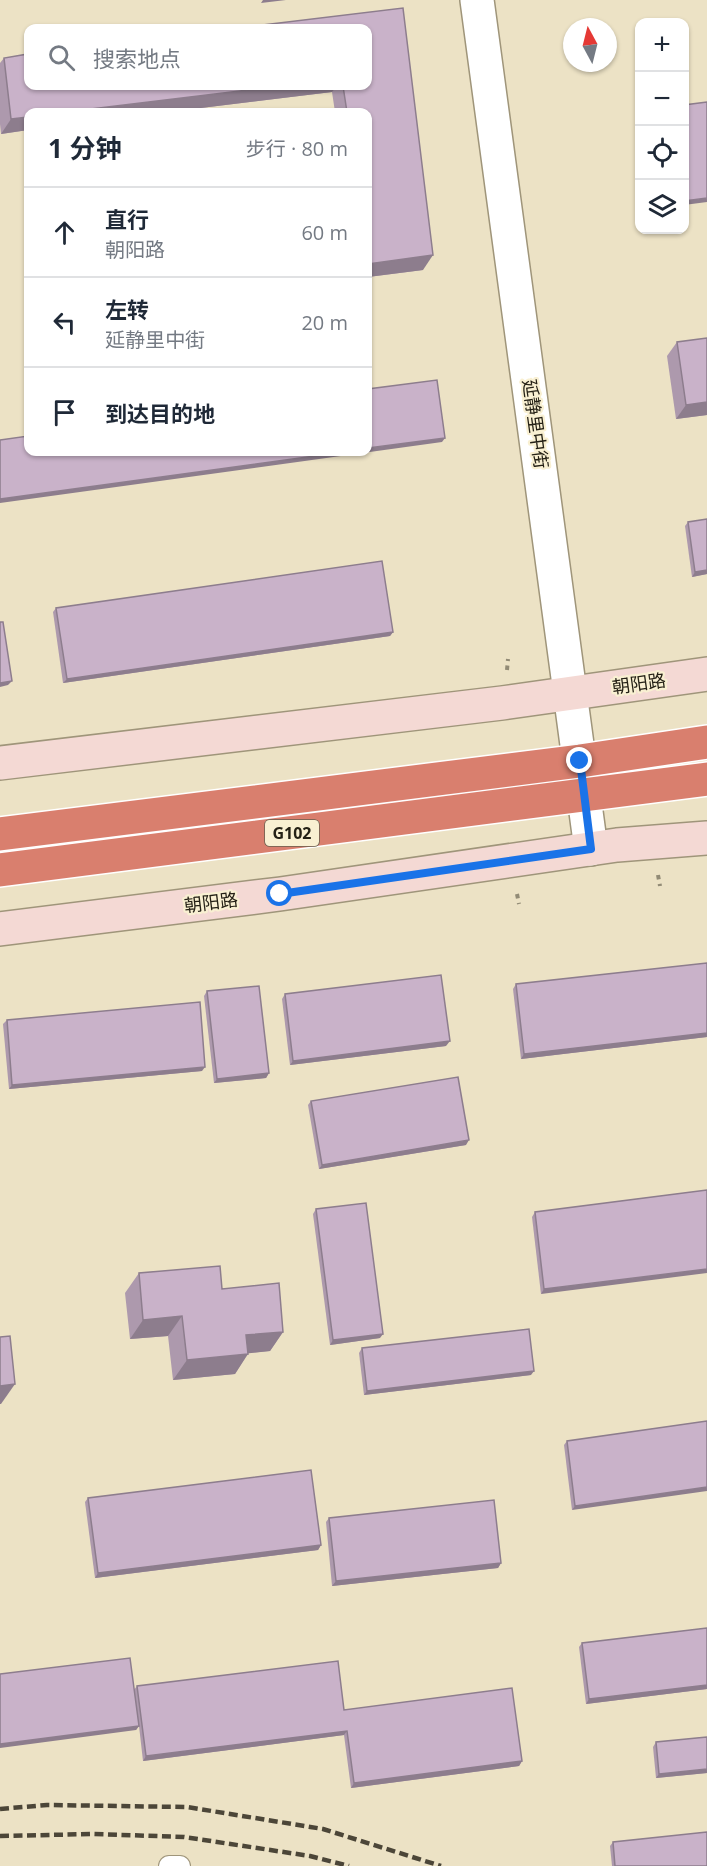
<!DOCTYPE html>
<html lang="zh">
<head>
<meta charset="utf-8">
<style>
	body { margin:0; font-family:"Open Sans","Noto Sans SC",sans-serif; background:#f6f6f7; color:#1f2937 }
	.controls { position:absolute; right:18px; top:18px; display:grid; overflow:hidden; border-radius:12px; box-shadow:0 2px 4px #0004 }
	.controls button { width:54px; height:54px; display:grid; place-items:center; padding:0; border:0; border-bottom:2px solid #e0e1e3; background:#fff; color:#1f2937; font:30px sans-serif }
	.compass { position:absolute; left:563px; top:18px; width:54px; height:54px; border-radius:50%; background:#fff; box-shadow:0 2px 4px #0004; rotate:353deg }
	.stop { position:absolute; width:18px; height:18px; margin:-14px; border:4px solid #1a73e8; border-radius:50%; background:#fff }
	.stop.end { background:#1a73e8; border-color:#fff; box-shadow:0 2px 6px #0008 }
	.list { margin:0; padding:0; list-style:none }
	h2 { display:flex; justify-content:space-between; align-items:center; height:78px; margin:0; padding:0 24px; font-size:26px }
	h2 small { font-size:20px; font-weight:400; color:#747a83 }
	.list li { display:grid; grid-template-columns:39px 1fr auto; gap:18px; align-items:center; box-sizing:border-box; height:90px; padding:0 24px; border-top:2px solid #e0e1e3 }
	.list b { display:block; font-size:22px; white-space:nowrap }
	.list p { margin:0; font-size:20px; white-space:nowrap; color:#747a83 }
	.list em { font-size:20px; font-style:normal; color:#747a83 }
	.icon { flex:none; width:33px; height:33px; fill:none; stroke:currentColor; stroke-width:2; stroke-linecap:round; stroke-linejoin:round }
	.map { position:relative; flex:none; width:707px; height:1866px; overflow:hidden }
	.search { position:absolute; background:#fff; box-shadow:0 2px 4px #0004; left:24px; top:24px; width:348px; height:66px; display:flex; align-items:center; gap:15px; box-sizing:border-box; padding:0 21px; border-radius:12px; color:#747a83; font-size:22px }
	.panel { position:absolute; background:#fff; box-shadow:0 2px 4px #0004; left:24px; top:108px; width:348px; height:348px; border-radius:12px }
	.map>svg:first-child { display:block }
	.lines { fill:none; stroke-linecap:round; stroke-linejoin:round }
	.lane-casing { stroke:#9f957a; stroke-width:22 }
	.street-casing { stroke:#9f957a; stroke-width:36 }
	.secondary-casing { stroke:#9f957a; stroke-width:36 }
	.highway-casing { stroke:#fff; stroke-width:36 }
	.path { stroke:#928b76; stroke-width:4; stroke-dasharray:4.5 4.5; stroke-linecap:butt }
	.lane { stroke:#fff; stroke-width:20 }
	.street { stroke:#fff; stroke-width:33 }
	.secondary { stroke:#f4d9d4; stroke-width:33 }
	.highway { stroke:#d97f6e; stroke-width:33 }
	.rail { stroke:#4c4638; stroke-width:4.5; stroke-dasharray:9 4.5; stroke-linecap:butt }
	.wall { fill:#ad99ad }
	.shaded-wall { fill:#8d7d8d }
	.building { fill:#c9b2c9; stroke:#8d7d8d; stroke-width:1.5 }
	.route { stroke:#1a73e8; stroke-width:8 }
	.labels { text-anchor:middle; stroke-width:4.5; stroke-linejoin:round; paint-order:stroke }
	.shield { fill:#f9f0d2; stroke:#655f4e; stroke-width:1.5 }
	.shield-label { font-size:16px; font-weight:bold; fill:#252116 }
	.street-label { font-size:18px; fill:#252116; stroke:#f9f0d2 }
</style>
</head>
<body>
<div class="map">
<svg width="707" height="1866" viewBox="0 0 707 1866">
	<rect width="100%" height="100%" fill="#ece2c5"/>
	<g class="lines">
		<defs>
			<path id="lane" d="M169,1866h11"/>
			<path id="street" d="M477,0l114,849"/>
			<g id="secondary">
				<path d="M0,763l502,-60 205,-29"/>
				<path d="M0,929l280,-35 337,-49 90,-7"/>
			</g>
			<g id="highway">
				<path d="M0,834l580,-73 127,-19"/>
				<path d="M0,870l707,-91"/>
			</g>
		</defs>
		<use href="#lane" class="lane-casing"/>
		<use href="#street" class="street-casing"/>
		<use href="#secondary" class="secondary-casing"/>
		<use href="#highway" class="highway-casing"/>
		<g class="path">
			<path d="M507,670l1,-11"/>
			<path d="M658,875l2,11"/>
			<path d="M517,894l2,10"/>
		</g>
		<use href="#lane" class="lane"/>
		<use href="#street" class="street"/>
		<use href="#secondary" class="secondary"/>
		<use href="#highway" class="highway"/>
		<g class="rail">
			<path d="M0,1809l47,-4 140,2 136,22 118,37"/>
			<path d="M0,1836l94,-2 90,3 126,19 39,10"/>
		</g>
	</g>
	<g class="wall">
		<path d="M403,8l20,262 -55,7v-165h-33l-3,-20 -164,20h-140v18l-27,4 -1,-10v-61l4,-5 24,28h340z"/>
		<path d="M28,264v45l-4,-38z"/>
		<path d="M707,338v77l-31,4 -9,-63 10,-14z"/>
		<path d="M688,522l19,52 -15,3 -7,-51z"/>
		<path d="M56,608l337,24 -3,4 -327,47 -10,-71z"/>
		<path d="M707,963v74l-186,22 -8,-70 3,-5z"/>
		<path d="M207,991l62,82 -3,5 -52,5 -10,-87z"/>
		<path d="M285,994l161,52 -156,19 -8,-66z"/>
		<path d="M7,1020l195,51 -193,18 -6,-65z"/>
		<path d="M311,1101l155,44 -147,24 -11,-64z"/>
		<path d="M707,1190l-166,104 -9,-77 3,-5z"/>
		<path d="M316,1209l64,129 -50,7 -17,-131z"/>
		<path d="M139,1273l83,16 61,43 -13,19 -22,2 -13,21 -62,6 -5,-44 -38,3 -5,-46z"/>
		<path d="M362,1348l169,27 -167,20 -5,-42z"/>
		<path d="M707,1421l-135,89 -8,-65 3,-4z"/>
		<path d="M88,1498l233,47 -3,5 -223,28 -10,-76z"/>
		<path d="M329,1518l172,45 -3,5 -166,18 -6,-64z"/>
		<path d="M707,1628v61l-121,15 -7,-57 3,-4z"/>
		<path d="M137,1686l207,24 178,51 -3,5 -168,22 -7,-53 -201,26 -4,-35 -3,4 -2,-40z"/>
		<path d="M707,1737v36l-51,5 -3,-31 3,-5z"/>
		<path d="M613,1842l94,24h-95l-2,-20z"/>
	</g>
	<g class="shaded-wall">
		<path d="M263,0h23l-25,3z"/>
		<path d="M280,86h57l-5,6 -164,20h-102z"/>
		<path d="M28,117v13l-27,4 10,-15z"/>
		<path d="M707,198v4l-23,3v-4z"/>
		<path d="M433,255l-10,15 -55,7v-13z"/>
		<path d="M707,402v13l-31,4 10,-14z"/>
		<path d="M445,438l-3,4 -442,61v-4l344,-47h24v-4z"/>
		<path d="M707,570v4l-15,3 3,-5z"/>
		<path d="M393,632l-3,4 -327,47 4,-4z"/>
		<path d="M12,681l-4,4 -8,2v-4z"/>
		<path d="M707,1033v4l-186,22 3,-5z"/>
		<path d="M450,1041l-4,5 -156,19 3,-4z"/>
		<path d="M205,1067l-3,4 -193,18 3,-4z"/>
		<path d="M269,1073l-3,5 -52,5 3,-4z"/>
		<path d="M469,1140l-3,5 -147,24 3,-4z"/>
		<path d="M707,1269v4l-166,21 3,-5z"/>
		<path d="M182,1316l-14,20 -38,3 13,-19z"/>
		<path d="M283,1332l-13,19 -37,4 13,-20z"/>
		<path d="M383,1334l-3,4 -50,7 3,-5z"/>
		<path d="M248,1354l-13,20 -62,6 14,-20z"/>
		<path d="M534,1371l-3,4 -167,20 3,-4z"/>
		<path d="M15,1384l-14,20h-1v-18z"/>
		<path d="M707,1487v4l-135,19 3,-4z"/>
		<path d="M321,1545l-3,5 -223,28 3,-5z"/>
		<path d="M501,1563l-3,5 -166,18 4,-5z"/>
		<path d="M707,1685v4l-121,15 3,-5z"/>
		<path d="M139,1726l-3,4 -136,18v-4z"/>
		<path d="M347,1731l-3,4 -201,26 3,-5z"/>
		<path d="M522,1761l-3,5 -168,22 3,-5z"/>
		<path d="M707,1769v4l-51,5 3,-4z"/>
	</g>
	<g class="building">
		<path d="M403,8l30,247 -65,9v-152h-21l-4,-26h25v-58h-130z"/>
		<path d="M28,54v32h252l-214,26h-38v5l-17,2 -7,-61z"/>
		<path d="M707,102v96l-23,3v-96z"/>
		<path d="M707,338v64l-21,3 -9,-63z"/>
		<path d="M437,380l8,58 -77,10v-59z"/>
		<path d="M28,436v16h316l-344,47v-59z"/>
		<path d="M707,519v51l-12,2 -7,-50z"/>
		<path d="M382,561l11,71 -326,47 -11,-71z"/>
		<path d="M0,622h3l9,59 -12,2z"/>
		<path d="M707,963v70l-183,21 -8,-70z"/>
		<path d="M441,975l9,66 -157,20 -8,-67z"/>
		<path d="M259,986l10,87 -52,6 -10,-88z"/>
		<path d="M200,1002l5,65 -193,18 -5,-65z"/>
		<path d="M458,1077l11,63 -147,25 -11,-64z"/>
		<path d="M707,1190v79l-163,20 -9,-77z"/>
		<path d="M366,1203l17,131 -50,6 -17,-131z"/>
		<path d="M220,1266l2,23 57,-6 4,49 -37,3 2,19 -61,6 -5,-44 -39,4 -4,-47z"/>
		<path d="M529,1329l5,42 -167,20 -5,-43z"/>
		<path d="M10,1336l5,48 -15,2v-49z"/>
		<path d="M707,1421v66l-132,19 -8,-65z"/>
		<path d="M311,1470l10,75 -223,28 -10,-75z"/>
		<path d="M494,1500l7,63 -165,18 -7,-63z"/>
		<path d="M707,1628v57l-118,14 -7,-56z"/>
		<path d="M130,1658l9,68 -139,18v-70z"/>
		<path d="M338,1661l6,49 168,-22 10,73 -168,22 -7,-52 -201,25 -9,-70z"/>
		<path d="M707,1737v32l-48,5 -3,-32z"/>
		<path d="M707,1832v34h-92l-2,-24z"/>
	</g>
	<g class="lines">
		<path class="route" d="M280,894l311,-45 -11,-88"/>
	</g>
	<g class="labels">
		<rect class="shield" x="265" y="820" width="54" height="26" rx="4.5"/>
		<g class="shield-label">
			<text x="292" y="839">G102</text>
		</g>
		<g class="street-label">
			<text transform="translate(535 424) rotate(82)" y="6">延静里中街</text>
			<text transform="translate(639 684) rotate(-8)" y="6">朝阳路</text>
			<text transform="translate(211 903) rotate(-7)" y="6">朝阳路</text>
		</g>
	</g>
</svg>
<div class="controls">
<button>+</button>
<button>−</button>
<button><svg class="icon" aria-label="locate" viewBox="0 0 24 24"><circle cx="12" cy="12" r="6"/><path d="M12 2v4M12 18v4M2 12h4M18 12h4"/></svg></button>
<button><svg class="icon" aria-label="layers" viewBox="0 0 24 24"><path d="M12 4l9 5-9 5-9-5zM3 14l9 5 9-5"/></svg></button>
</div>
<svg class="compass" viewBox="-18 -18 36 36"><path d="M0-13l5 13h-10z" fill="#e53935"/><path d="M0 13l5-13h-10z" fill="#747a83"/></svg>
<div class="stop" style="left:280px;top:894px"></div>
<div class="stop end" style="left:580px;top:761px"></div>
<div class="search"><svg class="icon" aria-label="search" viewBox="0 0 24 24"><circle cx="10" cy="10" r="6"/><path d="M15 15l6 6"/></svg>搜索地点</div>
<section class="panel">
<h2>1 分钟<small>步行 · 80 m</small></h2>
<ul class="list">
<li><svg class="icon" aria-label="ahead" viewBox="0 0 24 24"><path d="M12 20V5M6 11l6-6 6 6"/></svg><div><b>直行</b><p>朝阳路</p></div><em>60 m</em></li>
<li><svg class="icon" aria-label="left" viewBox="0 0 24 24"><path d="M17 20v-9H6M10 6l-5 5 5 5"/></svg><div><b>左转</b><p>延静里中街</p></div><em>20 m</em></li>
<li><svg class="icon" aria-label="arrive" viewBox="0 0 24 24"><path d="M6 21V4h12l-3 4 3 4H6"/></svg><div><b>到达目的地</b></div></li>
</ul>
</section>
</div>
</body>
</html>
